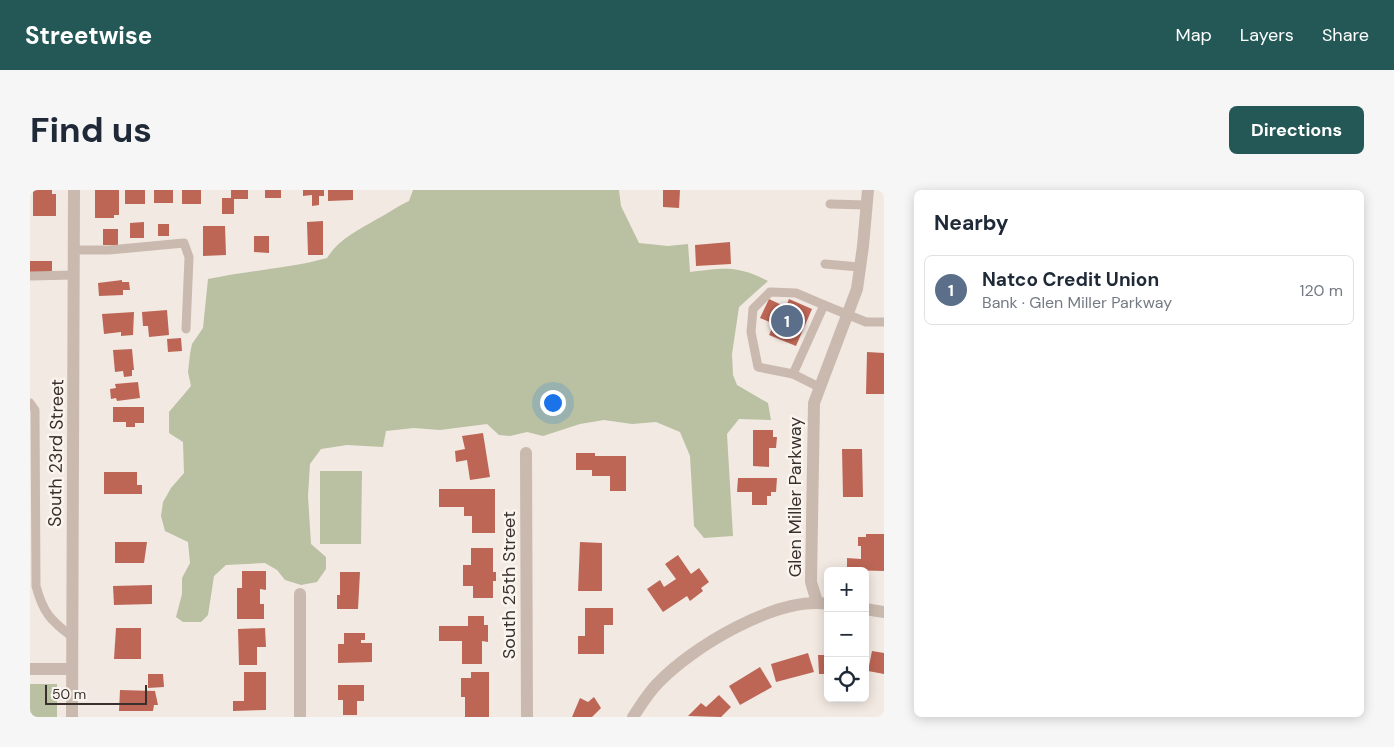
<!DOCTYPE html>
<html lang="en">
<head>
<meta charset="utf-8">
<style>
	body { margin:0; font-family:"DM Sans",sans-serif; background:#f6f6f7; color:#1f2937 }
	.controls { position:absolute; right:15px; bottom:15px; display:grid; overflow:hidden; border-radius:8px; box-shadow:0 2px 12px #0003 }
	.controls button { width:45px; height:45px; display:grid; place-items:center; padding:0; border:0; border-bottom:1px solid #e0e1e3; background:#fff; color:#1f2937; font:25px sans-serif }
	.scale { position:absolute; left:15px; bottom:12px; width:102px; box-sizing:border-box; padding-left:5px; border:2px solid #392f2c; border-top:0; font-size:14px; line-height:18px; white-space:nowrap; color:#392f2c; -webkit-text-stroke:4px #faf4ee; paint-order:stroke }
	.you { position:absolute; left:522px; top:212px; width:18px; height:18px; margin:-12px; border:4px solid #fff; border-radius:50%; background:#1a73e8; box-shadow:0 0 0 8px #1a73e833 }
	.badge { display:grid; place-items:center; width:32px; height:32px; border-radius:50%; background:#245857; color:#fff; font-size:16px; font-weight:700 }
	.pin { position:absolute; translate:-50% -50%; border:2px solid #fff; box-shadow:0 1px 5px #0006 }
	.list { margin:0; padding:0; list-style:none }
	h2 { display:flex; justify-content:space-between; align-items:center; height:65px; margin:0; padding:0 20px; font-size:21px }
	h2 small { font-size:16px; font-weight:400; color:#747a83 }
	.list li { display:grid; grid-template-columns:32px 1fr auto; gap:15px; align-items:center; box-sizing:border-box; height:70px; margin:0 10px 10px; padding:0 10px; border:1px solid #e0e1e3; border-radius:8px }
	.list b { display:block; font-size:19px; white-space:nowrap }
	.list p { margin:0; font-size:16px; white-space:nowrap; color:#747a83 }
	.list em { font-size:16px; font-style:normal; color:#747a83 }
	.icon { flex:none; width:28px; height:28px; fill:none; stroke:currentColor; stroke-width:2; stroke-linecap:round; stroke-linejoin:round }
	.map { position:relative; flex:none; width:854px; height:527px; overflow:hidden; border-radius:8px }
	header { display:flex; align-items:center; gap:30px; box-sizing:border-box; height:70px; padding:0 25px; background:#245857; color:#fff }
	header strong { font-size:24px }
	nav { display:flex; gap:28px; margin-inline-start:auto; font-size:18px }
	.intro { display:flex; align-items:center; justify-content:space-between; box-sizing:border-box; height:120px; padding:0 30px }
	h1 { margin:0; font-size:35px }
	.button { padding:12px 22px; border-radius:8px; background:#245857; color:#fff; font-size:18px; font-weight:700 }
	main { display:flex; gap:30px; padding:0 30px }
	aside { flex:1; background:#fff; border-radius:8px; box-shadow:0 2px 12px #0003 }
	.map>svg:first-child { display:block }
	.green { fill:#b9c1a2 }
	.building { fill:#bd6655 }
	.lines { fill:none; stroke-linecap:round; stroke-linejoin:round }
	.service { stroke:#cab9ae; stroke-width:9 }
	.minor { stroke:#cab9ae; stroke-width:12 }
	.labels { text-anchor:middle; stroke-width:5; stroke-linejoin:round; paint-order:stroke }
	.street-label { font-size:18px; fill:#392f2c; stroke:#faf4ee }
</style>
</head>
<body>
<header>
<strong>Streetwise</strong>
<nav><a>Map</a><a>Layers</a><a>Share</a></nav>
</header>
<div class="intro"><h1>Find us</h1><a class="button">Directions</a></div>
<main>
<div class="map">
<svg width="854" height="527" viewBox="0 0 854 527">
	<rect width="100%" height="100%" fill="#f2e9e2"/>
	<g class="green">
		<path d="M383,0h206l2,16 18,37 29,3 20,-2 2,28c35,-4 46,-7 78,9l-29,26 -7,47 1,21 4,10 31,18 3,17 -32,-1 -12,15 6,102 -29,2 -10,-12 -4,-70 -10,-24 -24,-10 -24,2 -28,-4 -24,4 -37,12 -16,-4 -17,4 -11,-1 -12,-11 -47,6 -26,-2 -28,3 -3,16 -36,-2 -26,4 -11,15 -2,32 3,48 15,13v12l-9,13 -16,3 -16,-5 -8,-10 -12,-7 -39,2 -12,11 -6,39 -7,7h-18l-7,-5 6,-23v-16l8,-15 -2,-21 -23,-11 -4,-15 2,-14 8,-14 13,-15 -1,-31 -14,-9v-21l22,-26 -3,-14 2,-18 2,-10 11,-16 5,-49c40,-9 80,-10 119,-21 13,-20 30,-27 50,-39 12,-6 19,-12 32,-18z"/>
		<path d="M290,281h42l-1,73h-41z"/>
		<rect x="0" y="494" width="27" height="33"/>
	</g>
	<g class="building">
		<path d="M5,0h17v4h4v22h-23v-24z"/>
		<path d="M65,0h24v25h-5v3h-19z"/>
		<rect x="95" y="0" width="20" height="14"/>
		<rect x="124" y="0" width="19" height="13"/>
		<rect x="152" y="0" width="19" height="14"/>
		<path d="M201,0h17v9h-14v15h-12v-16h9z"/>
		<rect x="235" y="0" width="16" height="8"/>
		<path d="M273,0h21v6h-5v9l-7,1v-11l-9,1z"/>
		<path d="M298,0h25v10l-25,1z"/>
		<path d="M633,0h17l-1,18 -16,-1z"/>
		<path d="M293,31v34h-15l-1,-33z"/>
		<path d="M114,32v16h-14v-15z"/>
		<rect x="128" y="34" width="11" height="12"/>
		<path d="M173,36h22l1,29 -23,1z"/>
		<rect x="73" y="39" width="15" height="16"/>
		<path d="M224,46h15v17l-15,-1z"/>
		<path d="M700,52l1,22 -35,2 -1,-21z"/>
		<rect x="0" y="71" width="22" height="11"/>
		<path d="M92,90v2h7l1,8h-7v5l-24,1 -1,-13z"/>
		<path d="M739,109l17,8 3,-8 23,10 -16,37 -27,-11 5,-11 -14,-6z"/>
		<path d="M137,120l2,25 -20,2 -1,-11h-5l-1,-14z"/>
		<path d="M104,122l-1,23 -12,1v-4l-17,2 -2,-20z"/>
		<path d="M151,148l1,13 -14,1 -1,-13z"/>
		<path d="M102,159l2,21h-2v6l-8,1 -1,-6 -8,1 -2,-22z"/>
		<path d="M837,162l17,1v41h-18z"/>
		<path d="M108,192l2,16 -23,3 -1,-3 -5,1 -1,-10 6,-1 -1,-4z"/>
		<path d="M83,217h31v16h-9v4h-9v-5h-13z"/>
		<path d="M723,240h20v7h4l-1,11h-7v19l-16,-1z"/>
		<path d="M453,243l7,44 -20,3 -3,-20 -11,2 -1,-11 10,-2 -3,-13z"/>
		<path d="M812,259h20l1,48h-20z"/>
		<path d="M546,263h19v3h31v35h-16v-15h-18v-6h-16z"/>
		<path d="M74,282h33v13h5v9h-38z"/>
		<path d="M708,288h39l-1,14h-5v4h-4v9h-15v-13h-15z"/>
		<path d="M409,299h56v44h-23v-17h-8v-9h-25z"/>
		<path d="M836,344h18v37l-37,-1v-12l14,1v-13h-3v-9h8z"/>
		<path d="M85,352h32l-3,21h-29z"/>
		<path d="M550,352l22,1v48h-24z"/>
		<path d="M441,358h22v24h3v9h-3v17h-20v-12h-10v-21h8z"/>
		<path d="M648,365l13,19 8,-6 10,14 -8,6 2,3 -13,10 -3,-5 -24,16 -16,-23 13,-9 4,7 12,-8 -11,-15z"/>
		<path d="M212,381h24v19l-6,-1v15h4v15h-27v-31h5z"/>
		<path d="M310,382h20l-2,37h-21v-14h3z"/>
		<path d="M122,395v19l-38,1 -1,-19z"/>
		<path d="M555,418h28v17h-9v29h-26v-18h7z"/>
		<path d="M438,426h16v9h4v17l-6,-1v23h-20v-23h-23v-15h29z"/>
		<path d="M86,438h25v31h-27z"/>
		<path d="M235,438l1,19h-9v18h-18l-1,-36z"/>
		<path d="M314,443h21v7h-4v3h11v19l-34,1v-19h6z"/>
		<path d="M842,461l12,2v21l-16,-3z"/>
		<path d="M778,463l6,19 -38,10 -5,-18z"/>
		<path d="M788,465h10v19h-9z"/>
		<path d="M730,477l12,20 -32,18 -11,-19z"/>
		<path d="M214,482h22v38l-33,1v-10h11z"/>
		<path d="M441,482h18v45h-24v-20h-4v-19h10z"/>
		<path d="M118,484h15l1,13 -16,1z"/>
		<path d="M308,495h26v16h-7v14h-14v-15h-5z"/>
		<path d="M90,500l35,1 3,14h-4l-1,6h-34z"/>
		<path d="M689,505l12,12 -10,10 -33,-1 13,-13 5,4z"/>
		<path d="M564,507l7,11 -9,9h-20l8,-19 8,4z"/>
	</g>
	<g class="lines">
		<g class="service">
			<path d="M800,14l37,1"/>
			<path d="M44,60h35l75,-7 5,14 -3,72"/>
			<path d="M795,74l34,3"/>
			<path d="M0,86l44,-1"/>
			<path d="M763,184l-35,-7 -7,-35 2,-23 17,-17 26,1 28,12"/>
			<path d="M789,197l-26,-13 31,-69 42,17h18"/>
			<path d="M0,213l5,7 1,176c7,26 14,34 35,50"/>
		</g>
		<g class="minor">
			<path d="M496,263l1,264"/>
			<path d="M787,412l-6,-20 3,-179 43,-114 6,-43 5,-56"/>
			<path d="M835,419l19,3"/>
			<path d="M0,479h41"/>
			<path d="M42,527l2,-527"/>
			<path d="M270,527v-123"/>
			<path d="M603,527c8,-12 15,-24 25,-34 34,-36 119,-87 170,-79"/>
		</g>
	</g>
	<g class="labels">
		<g class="street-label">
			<text transform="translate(26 263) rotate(-89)" y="6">South 23rd Street</text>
			<text transform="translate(765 307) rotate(-90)" y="6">Glen Miller Parkway</text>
			<text transform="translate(479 395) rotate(-90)" y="6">South 25th Street</text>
		</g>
	</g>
</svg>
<div class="controls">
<button>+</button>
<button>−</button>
<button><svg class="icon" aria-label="locate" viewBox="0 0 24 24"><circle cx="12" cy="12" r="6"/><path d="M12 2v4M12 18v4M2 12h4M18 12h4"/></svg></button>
</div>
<div class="scale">50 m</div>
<div class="you"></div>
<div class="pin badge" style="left:757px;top:131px;background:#5c6f8a">1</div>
</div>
<aside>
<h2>Nearby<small></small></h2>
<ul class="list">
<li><span class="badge" style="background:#5c6f8a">1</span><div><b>Natco Credit Union</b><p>Bank · Glen Miller Parkway</p></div><em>120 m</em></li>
</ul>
</aside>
</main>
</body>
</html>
